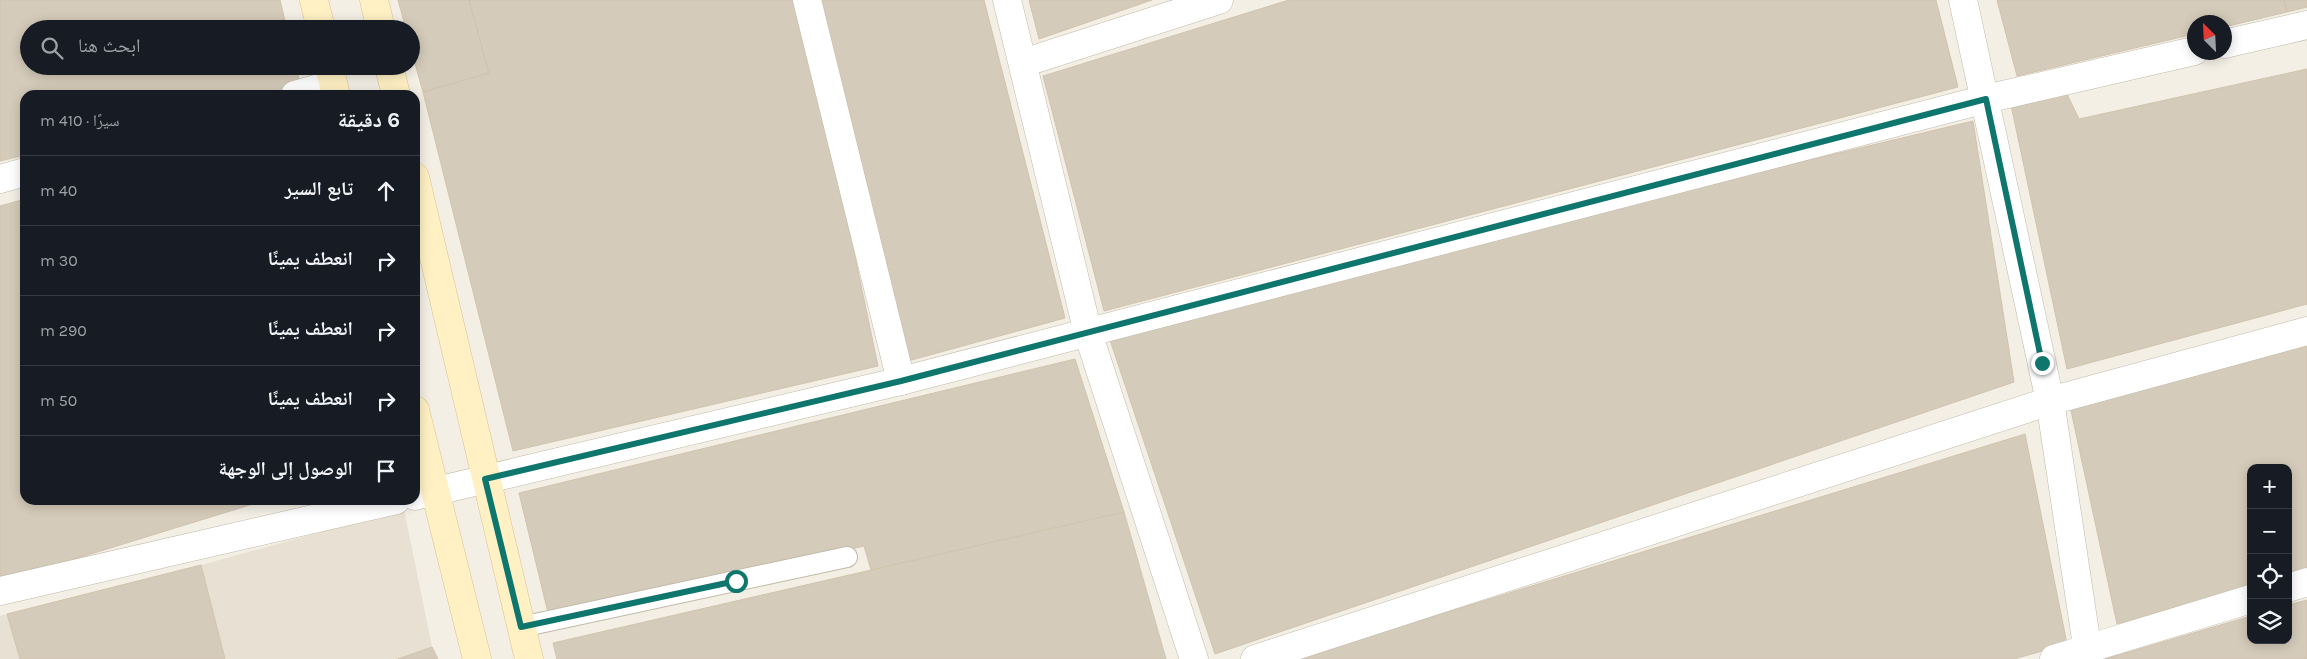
<!DOCTYPE html>
<html lang="ar">
<head>
<meta charset="utf-8">
<style>
	body { margin:0; font-family:Karla,"Noto Naskh Arabic",sans-serif; background:#20242c; color:#f1f3f6; direction:rtl }
	.controls { position:absolute; right:15px; bottom:15px; display:grid; overflow:hidden; border-radius:10px; box-shadow:0 2px 12px #0003 }
	.controls button { width:45px; height:45px; display:grid; place-items:center; padding:0; border:0; border-bottom:1px solid #363941; background:#171b24; color:#f1f3f6; font:25px sans-serif }
	.compass { position:absolute; left:2187px; top:15px; width:45px; height:45px; border-radius:50%; background:#171b24; box-shadow:0 2px 12px #0003; rotate:336deg }
	.stop { position:absolute; width:15px; height:15px; margin:-11px; border:4px solid #0f766e; border-radius:50%; background:#fff }
	.stop.end { background:#0f766e; border-color:#fff; box-shadow:0 1px 5px #0008 }
	.list { margin:0; padding:0; list-style:none }
	h2 { display:flex; justify-content:space-between; align-items:center; height:65px; margin:0; padding:0 20px; font-size:21px }
	h2 small { font-size:16px; font-weight:400; color:#9ea1a6 }
	.list li { display:grid; grid-template-columns:32px 1fr auto; gap:15px; align-items:center; box-sizing:border-box; height:70px; padding:0 20px; border-top:1px solid #363941 }
	.list b { display:block; font-size:19px; white-space:nowrap }
	.list em { font-size:16px; font-style:normal; color:#9ea1a6 }
	.icon { flex:none; width:28px; height:28px; fill:none; stroke:currentColor; stroke-width:2; stroke-linecap:round; stroke-linejoin:round }
	.map { position:relative; flex:none; width:2307px; height:659px; overflow:hidden; direction:ltr }
	.search { position:absolute; background:#171b24; box-shadow:0 2px 12px #0003; left:20px; top:20px; width:400px; height:55px; display:flex; align-items:center; gap:12px; box-sizing:border-box; padding:0 18px; border-radius:28px; color:#9ea1a6; font-size:19px }
	.panel { position:absolute; background:#171b24; box-shadow:0 2px 12px #0003; left:20px; top:90px; width:400px; height:415px; border-radius:15px; direction:rtl }
	.map>svg:first-child { display:block }
	.residential { fill:#e8e1d3 }
	.building { fill:#d5cbba; stroke:#d1c3ad }
	.lines { fill:none; stroke-linecap:round; stroke-linejoin:round }
	.lane-casing { stroke:#c2baaa; stroke-width:22 }
	.street-casing { stroke:#c2baaa; stroke-width:29 }
	.secondary-casing { stroke:#d6c393; stroke-width:29 }
	.lane { stroke:#fff; stroke-width:20 }
	.street { stroke:#fff; stroke-width:28 }
	.secondary { stroke:#fff1c3; stroke-width:28 }
	.route { stroke:#0f766e; stroke-width:6 }
</style>
</head>
<body>
<div class="map">
<svg width="2307" height="659" viewBox="0 0 2307 659">
	<rect width="100%" height="100%" fill="#f3efe5"/>
	<g class="residential">
		<path d="M404,509l28,138 -34,12h-173l-24,-94z"/>
		<path d="M7,614l13,45h-20v-43z"/>
	</g>
	<g class="building">
		<path d="M0,0h280l7,29h-258v37h267l4,19 -40,10h-235v60l-25,6z"/>
		<path d="M398,0h71l20,73 -66,19 -12,-43v-20h-5z"/>
		<path d="M469,0h332l77,366 -365,85 -90,-359 66,-19z"/>
		<path d="M816,0h168l81,318 -168,46z"/>
		<path d="M1029,0h123l-113,39z"/>
		<path d="M1289,0h647l22,87 -854,224 -61,-235z"/>
		<path d="M1997,0h287l3,12 -63,15v-5h-30v12l-177,42z"/>
		<path d="M2284,0h23v7l-20,5z"/>
		<path d="M2307,69v235l-240,65 -56,-264 54,-15 14,29z"/>
		<path d="M1973,121l41,261 -799,272 -109,-326z"/>
		<path d="M25,199v301h241l-266,82v-376z"/>
		<path d="M2307,342v226l-19,6v-106h-37v117l-134,39 -47,-218z"/>
		<path d="M1075,359l49,153 -253,58 -7,-24 -314,75 -31,-128z"/>
		<path d="M2025,434l42,210 -53,15h-719z"/>
		<path d="M1124,512l42,147h-609l-4,-16z"/>
		<path d="M201,565l24,94h-205l-13,-45z"/>
		<path d="M2307,600v59h-202l146,-43v24h37v-35z"/>
		<path d="M432,647l6,12h-40z"/>
	</g>
	<g class="lines">
		<defs>
			<path id="lane" d="M521,627l326,-70"/>
			<g id="street">
				<path d="M807,0l94,381"/>
				<path d="M1007,0l81,333 106,326"/>
				<path d="M1963,0l87,401 39,258"/>
				<path d="M2224,44l83,-19"/>
				<path d="M1023,63l196,-63"/>
				<path d="M295,95l38,-11"/>
				<path d="M0,179l25,-7"/>
				<path d="M415,496l486,-115 1085,-282 208,-48"/>
				<path d="M2288,588l19,-6"/>
				<path d="M0,591l396,-91"/>
				<path d="M1255,659l795,-258 257,-70"/>
				<path d="M2054,659l197,-60"/>
			</g>
			<g id="secondary">
				<path d="M314,0l7,29"/>
				<path d="M374,0l7,29"/>
				<path d="M329,66l7,29"/>
				<path d="M389,66l7,29"/>
				<path d="M415,177l114,482"/>
				<path d="M415,410l62,249"/>
			</g>
		</defs>
		<use href="#lane" class="lane-casing"/>
		<use href="#street" class="street-casing"/>
		<use href="#secondary" class="secondary-casing"/>
		<use href="#lane" class="lane"/>
		<use href="#street" class="street"/>
		<use href="#secondary" class="secondary"/>
	</g>
	<g class="lines">
		<path class="route" d="M736,581l-215,46 -36,-148 416,-98 1085,-282 56,264"/>
	</g>
</svg>
<div class="controls">
<button>+</button>
<button>−</button>
<button><svg class="icon" aria-label="locate" viewBox="0 0 24 24"><circle cx="12" cy="12" r="6"/><path d="M12 2v4M12 18v4M2 12h4M18 12h4"/></svg></button>
<button><svg class="icon" aria-label="layers" viewBox="0 0 24 24"><path d="M12 4l9 5-9 5-9-5zM3 14l9 5 9-5"/></svg></button>
</div>
<svg class="compass" viewBox="-18 -18 36 36"><path d="M0-13l5 13h-10z" fill="#e53935"/><path d="M0 13l5-13h-10z" fill="#9ea1a6"/></svg>
<div class="stop" style="left:736px;top:581px"></div>
<div class="stop end" style="left:2042px;top:363px"></div>
<div class="search"><svg class="icon" aria-label="search" viewBox="0 0 24 24"><circle cx="10" cy="10" r="6"/><path d="M15 15l6 6"/></svg>ابحث هنا</div>
<section class="panel">
<h2>6 دقيقة<small>سيرًا · 410 m</small></h2>
<ul class="list">
<li><svg class="icon" aria-label="ahead" viewBox="0 0 24 24"><path d="M12 20V5M6 11l6-6 6 6"/></svg><div><b>تابع السير</b></div><em>40 m</em></li>
<li><svg class="icon" aria-label="right" viewBox="0 0 24 24"><path d="M7 20v-9h11M14 6l5 5-5 5"/></svg><div><b>انعطف يمينًا</b></div><em>30 m</em></li>
<li><svg class="icon" aria-label="right" viewBox="0 0 24 24"><path d="M7 20v-9h11M14 6l5 5-5 5"/></svg><div><b>انعطف يمينًا</b></div><em>290 m</em></li>
<li><svg class="icon" aria-label="right" viewBox="0 0 24 24"><path d="M7 20v-9h11M14 6l5 5-5 5"/></svg><div><b>انعطف يمينًا</b></div><em>50 m</em></li>
<li><svg class="icon" aria-label="arrive" viewBox="0 0 24 24"><path d="M6 21V4h12l-3 4 3 4H6"/></svg><div><b>الوصول إلى الوجهة</b></div></li>
</ul>
</section>
</div>
</body>
</html>
